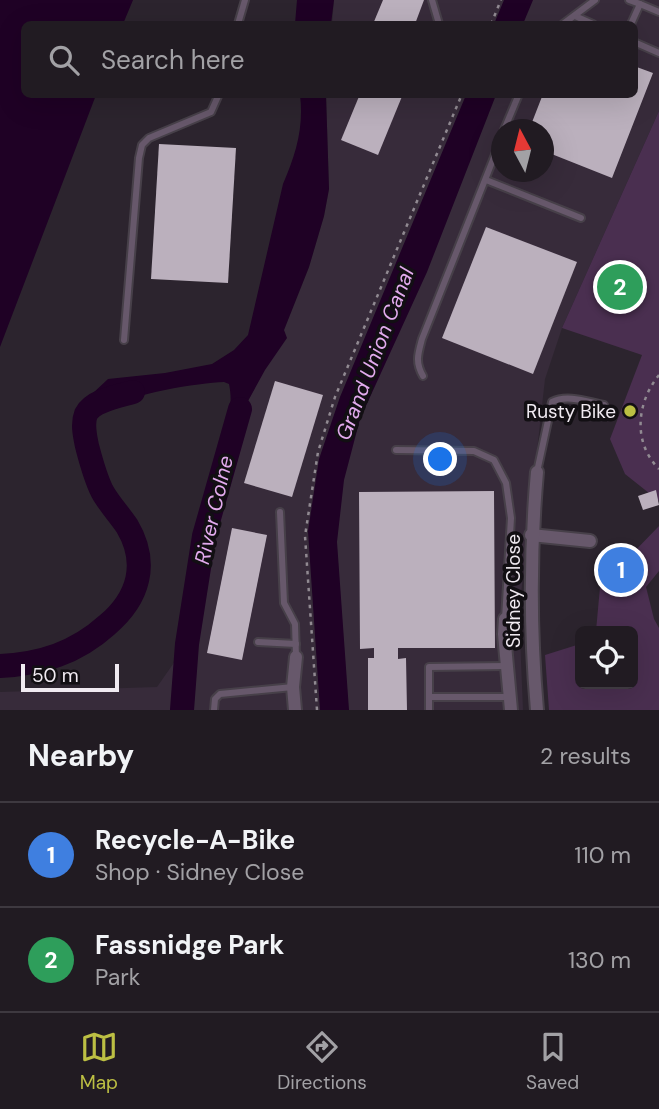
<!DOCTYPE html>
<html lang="en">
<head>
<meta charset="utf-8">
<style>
	body { margin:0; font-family:"DM Sans",sans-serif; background:#2d282f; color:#f1f3f6 }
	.controls { position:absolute; right:21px; bottom:21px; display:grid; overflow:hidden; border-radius:10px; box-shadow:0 7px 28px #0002 }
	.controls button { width:63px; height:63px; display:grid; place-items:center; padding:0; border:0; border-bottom:2px solid #3e3940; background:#211b22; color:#f1f3f6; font:35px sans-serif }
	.compass { position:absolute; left:491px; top:119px; width:63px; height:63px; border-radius:50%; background:#211b22; box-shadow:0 7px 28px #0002; rotate:353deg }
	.scale { position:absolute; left:21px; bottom:18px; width:98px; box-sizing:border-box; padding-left:7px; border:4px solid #f0eaf1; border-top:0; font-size:19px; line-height:24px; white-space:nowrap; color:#f0eaf1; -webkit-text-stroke:5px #120f13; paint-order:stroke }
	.you { position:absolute; left:441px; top:460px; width:24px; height:24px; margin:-18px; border:5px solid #fff; border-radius:50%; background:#1a73e8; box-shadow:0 0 0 10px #1a73e833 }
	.badge { display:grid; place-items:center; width:46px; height:46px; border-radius:50%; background:#bcbf43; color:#fff; font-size:23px; font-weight:700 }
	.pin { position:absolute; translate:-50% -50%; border:4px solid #fff; box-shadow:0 2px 7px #0006 }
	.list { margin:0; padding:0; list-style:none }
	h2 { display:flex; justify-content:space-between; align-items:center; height:91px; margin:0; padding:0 28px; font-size:30px }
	h2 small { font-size:23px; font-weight:400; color:#a2a1a5 }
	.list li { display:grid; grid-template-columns:46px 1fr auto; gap:21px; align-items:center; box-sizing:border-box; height:105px; padding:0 28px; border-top:2px solid #3e3940 }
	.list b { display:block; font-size:26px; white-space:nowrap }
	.list p { margin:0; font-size:23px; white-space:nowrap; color:#a2a1a5 }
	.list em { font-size:23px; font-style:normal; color:#a2a1a5 }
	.icon { flex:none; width:38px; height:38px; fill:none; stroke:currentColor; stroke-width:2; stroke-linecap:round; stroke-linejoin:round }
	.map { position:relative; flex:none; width:659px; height:710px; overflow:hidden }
	.search { position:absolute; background:#211b22; box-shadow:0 7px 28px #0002; left:21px; right:21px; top:21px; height:77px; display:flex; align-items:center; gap:18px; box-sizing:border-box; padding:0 24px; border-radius:10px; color:#a2a1a5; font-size:26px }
	.sheet { height:301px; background:#211b22 }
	nav { display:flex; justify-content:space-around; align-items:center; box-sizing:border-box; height:98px; border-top:2px solid #3e3940; background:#211b22; font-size:19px; color:#a2a1a5 }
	nav a { display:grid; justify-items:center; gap:4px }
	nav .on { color:#bcbf43 }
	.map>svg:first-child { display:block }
	.built { fill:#372b3a; fill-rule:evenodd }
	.green { fill:#4a2f50 }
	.water { fill:#1f0125 }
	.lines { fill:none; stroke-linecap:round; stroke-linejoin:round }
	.river { stroke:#1f0125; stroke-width:24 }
	.building { fill:#bbb0bd }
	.service-casing { stroke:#474049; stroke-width:10 }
	.minor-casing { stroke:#474049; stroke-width:16 }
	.path { stroke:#918a92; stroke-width:2.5; stroke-dasharray:3.5 5; stroke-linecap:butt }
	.service { stroke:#67586b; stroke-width:6 }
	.minor { stroke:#67586b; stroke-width:12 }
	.poi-dot { fill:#bcbf43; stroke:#120f13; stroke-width:2.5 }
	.labels { text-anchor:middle; stroke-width:7; stroke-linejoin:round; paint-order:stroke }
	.poi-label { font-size:19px; fill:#f0eaf1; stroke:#120f13; text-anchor:end }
	.street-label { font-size:19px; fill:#f0eaf1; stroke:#120f13 }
	.water-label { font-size:21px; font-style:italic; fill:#e2aaed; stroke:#120f13 }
</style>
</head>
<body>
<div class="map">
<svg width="659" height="710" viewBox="0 0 659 710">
	<rect width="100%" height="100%" fill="#2c242e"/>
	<path class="built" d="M334,0h325v111l-97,217 -17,51 -26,233 4,98h-523v-18l157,-5 30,-43 17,-108 44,-135 36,-71 25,-63 15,-51 5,-27 -3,-94 308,-1v-70h-302zM502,130h42v42h-42z"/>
	<g class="green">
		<path d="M659,111v390l-34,-27 -15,-35 32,-84 -80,-27z"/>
		<path d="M659,526v45l-13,16 8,32 5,9v82h-110l-4,-55 35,-11v40h53v-53h-37l4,-44z"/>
	</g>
	<g class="water">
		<path d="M0,0h133l-10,24h-99v70l72,1 -96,252z"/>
		<path d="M297,0h37l-3,24h-36z"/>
		<path d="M504,0h29l-10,24h-29z"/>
		<path d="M300,95h26l3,94 -5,27 -15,51 -25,63 3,8 -22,32 -17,31 -12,40 -13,-5c6,-18 10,-33 6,-52l-5,-2c-25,1 -95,11 -111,27l-21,-15 16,-15 57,-6 47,-9 22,-14 14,-15 35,-151c13,-30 21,-57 17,-89z"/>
		<path d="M466,95h30l-69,177 -67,147 -16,61 -7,62 12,168h-29l-12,-179 11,-72 21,-62z"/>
	</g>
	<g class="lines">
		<g class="river">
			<path d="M0,666c41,-2 76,-13 107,-41 32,-27 42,-62 20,-99 -8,-12 -18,-22 -25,-35 -7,-14 -11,-30 -15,-45 -2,-10 -5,-22 -1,-32 7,-14 33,-18 47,-22"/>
			<path d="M182,710l5,-66 17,-108 36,-127"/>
		</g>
	</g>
	<g class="building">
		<path d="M383,0h41l-9,24h-42z"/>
		<path d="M634,66l19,7 -41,105 -68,-27v-21h-15l14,-36h91z"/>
		<path d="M360,94h43l-25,61 -37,-15z"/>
		<path d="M159,144l77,4 -8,135 -77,-4z"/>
		<path d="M486,227l91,35 -44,112 -91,-36z"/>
		<path d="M275,381l48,14 -31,102 -48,-14z"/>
		<path d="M656,490l3,15 -16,5 -5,-14z"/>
		<path d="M494,491l1,157h-97v11l8,-1 1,52h-39v-52h6v-10l-14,1 -1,-157z"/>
		<path d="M232,528l35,7 -25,125 -35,-7z"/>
	</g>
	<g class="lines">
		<defs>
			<g id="service">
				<path d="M432,0l7,24"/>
				<path d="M629,0l11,4 -9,20"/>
				<path d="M640,4l19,8"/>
				<path d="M575,16l18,8"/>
				<path d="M238,24l7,-24"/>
				<path d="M563,24l32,-24"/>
				<path d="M634,42l25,11"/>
				<path d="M504,130l15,-36"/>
				<path d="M486,180l95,38"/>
				<path d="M124,340l15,-182 3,-13 7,-7 62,-26 8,-18"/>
				<path d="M423,376c-8,-14 -5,-22 -1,-37l80,-202"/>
				<path d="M396,450l78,1 20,9 12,23 5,35 -6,101"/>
				<path d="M537,472l15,-70c15,-8 36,0 52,3"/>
				<path d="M280,512l4,91 11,21 1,33"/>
				<path d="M258,642l38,2"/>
				<path d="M429,697h81"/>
				<path d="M214,710l1,-11 5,-5 73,-7"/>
				<path d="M429,710v-43l77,-1"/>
			</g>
			<g id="minor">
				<path d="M531,535l59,6"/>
				<path d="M505,619l-1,15 7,76"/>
				<path d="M295,710l-2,-23 3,-30"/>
				<path d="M537,710c-7,-80 -7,-158 0,-238"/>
			</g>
		</defs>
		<use href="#service" class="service-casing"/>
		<use href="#minor" class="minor-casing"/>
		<g class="path">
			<path d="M491,24l10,-24"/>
			<path d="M659,375c-22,27 -27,67 0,94"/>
			<path d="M317,710l-12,-174 13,-84 17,-55 127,-303"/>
		</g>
		<use href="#service" class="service"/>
		<use href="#minor" class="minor"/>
	</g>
	<circle class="poi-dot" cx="630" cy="411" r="7"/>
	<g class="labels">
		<g class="poi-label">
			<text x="616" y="418">Rusty Bike</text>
		</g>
		<g class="street-label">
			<text transform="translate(513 591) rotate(-90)" y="7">Sidney Close</text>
		</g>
		<g class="water-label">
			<text transform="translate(375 354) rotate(-69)" y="7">Grand Union Canal</text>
			<text transform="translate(214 510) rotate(-77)" y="7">River Colne</text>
		</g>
	</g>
</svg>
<div class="controls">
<button><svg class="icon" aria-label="locate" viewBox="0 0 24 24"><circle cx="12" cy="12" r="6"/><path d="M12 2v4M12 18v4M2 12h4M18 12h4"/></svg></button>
</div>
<svg class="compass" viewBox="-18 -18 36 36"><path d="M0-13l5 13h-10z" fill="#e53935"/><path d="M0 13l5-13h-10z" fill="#a2a1a5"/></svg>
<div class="scale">50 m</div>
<div class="you"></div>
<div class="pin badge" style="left:621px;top:570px;background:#3f7fe0">1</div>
<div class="pin badge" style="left:620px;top:287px;background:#2e9e5b">2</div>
<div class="search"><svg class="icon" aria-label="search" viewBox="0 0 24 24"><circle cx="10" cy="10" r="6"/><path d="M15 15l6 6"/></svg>Search here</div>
</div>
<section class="sheet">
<h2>Nearby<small>2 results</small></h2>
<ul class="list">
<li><span class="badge" style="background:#3f7fe0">1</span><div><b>Recycle-A-Bike</b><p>Shop · Sidney Close</p></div><em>110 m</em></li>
<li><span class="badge" style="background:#2e9e5b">2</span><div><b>Fassnidge Park</b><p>Park</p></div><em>130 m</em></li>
</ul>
</section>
<nav>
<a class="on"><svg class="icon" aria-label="map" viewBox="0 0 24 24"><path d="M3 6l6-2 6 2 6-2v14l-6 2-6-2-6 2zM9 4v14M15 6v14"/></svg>Map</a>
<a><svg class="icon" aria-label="directions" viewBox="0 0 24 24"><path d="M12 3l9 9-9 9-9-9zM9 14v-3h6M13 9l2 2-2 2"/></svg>Directions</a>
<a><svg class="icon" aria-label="saved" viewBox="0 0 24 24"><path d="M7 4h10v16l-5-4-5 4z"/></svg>Saved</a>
</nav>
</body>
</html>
